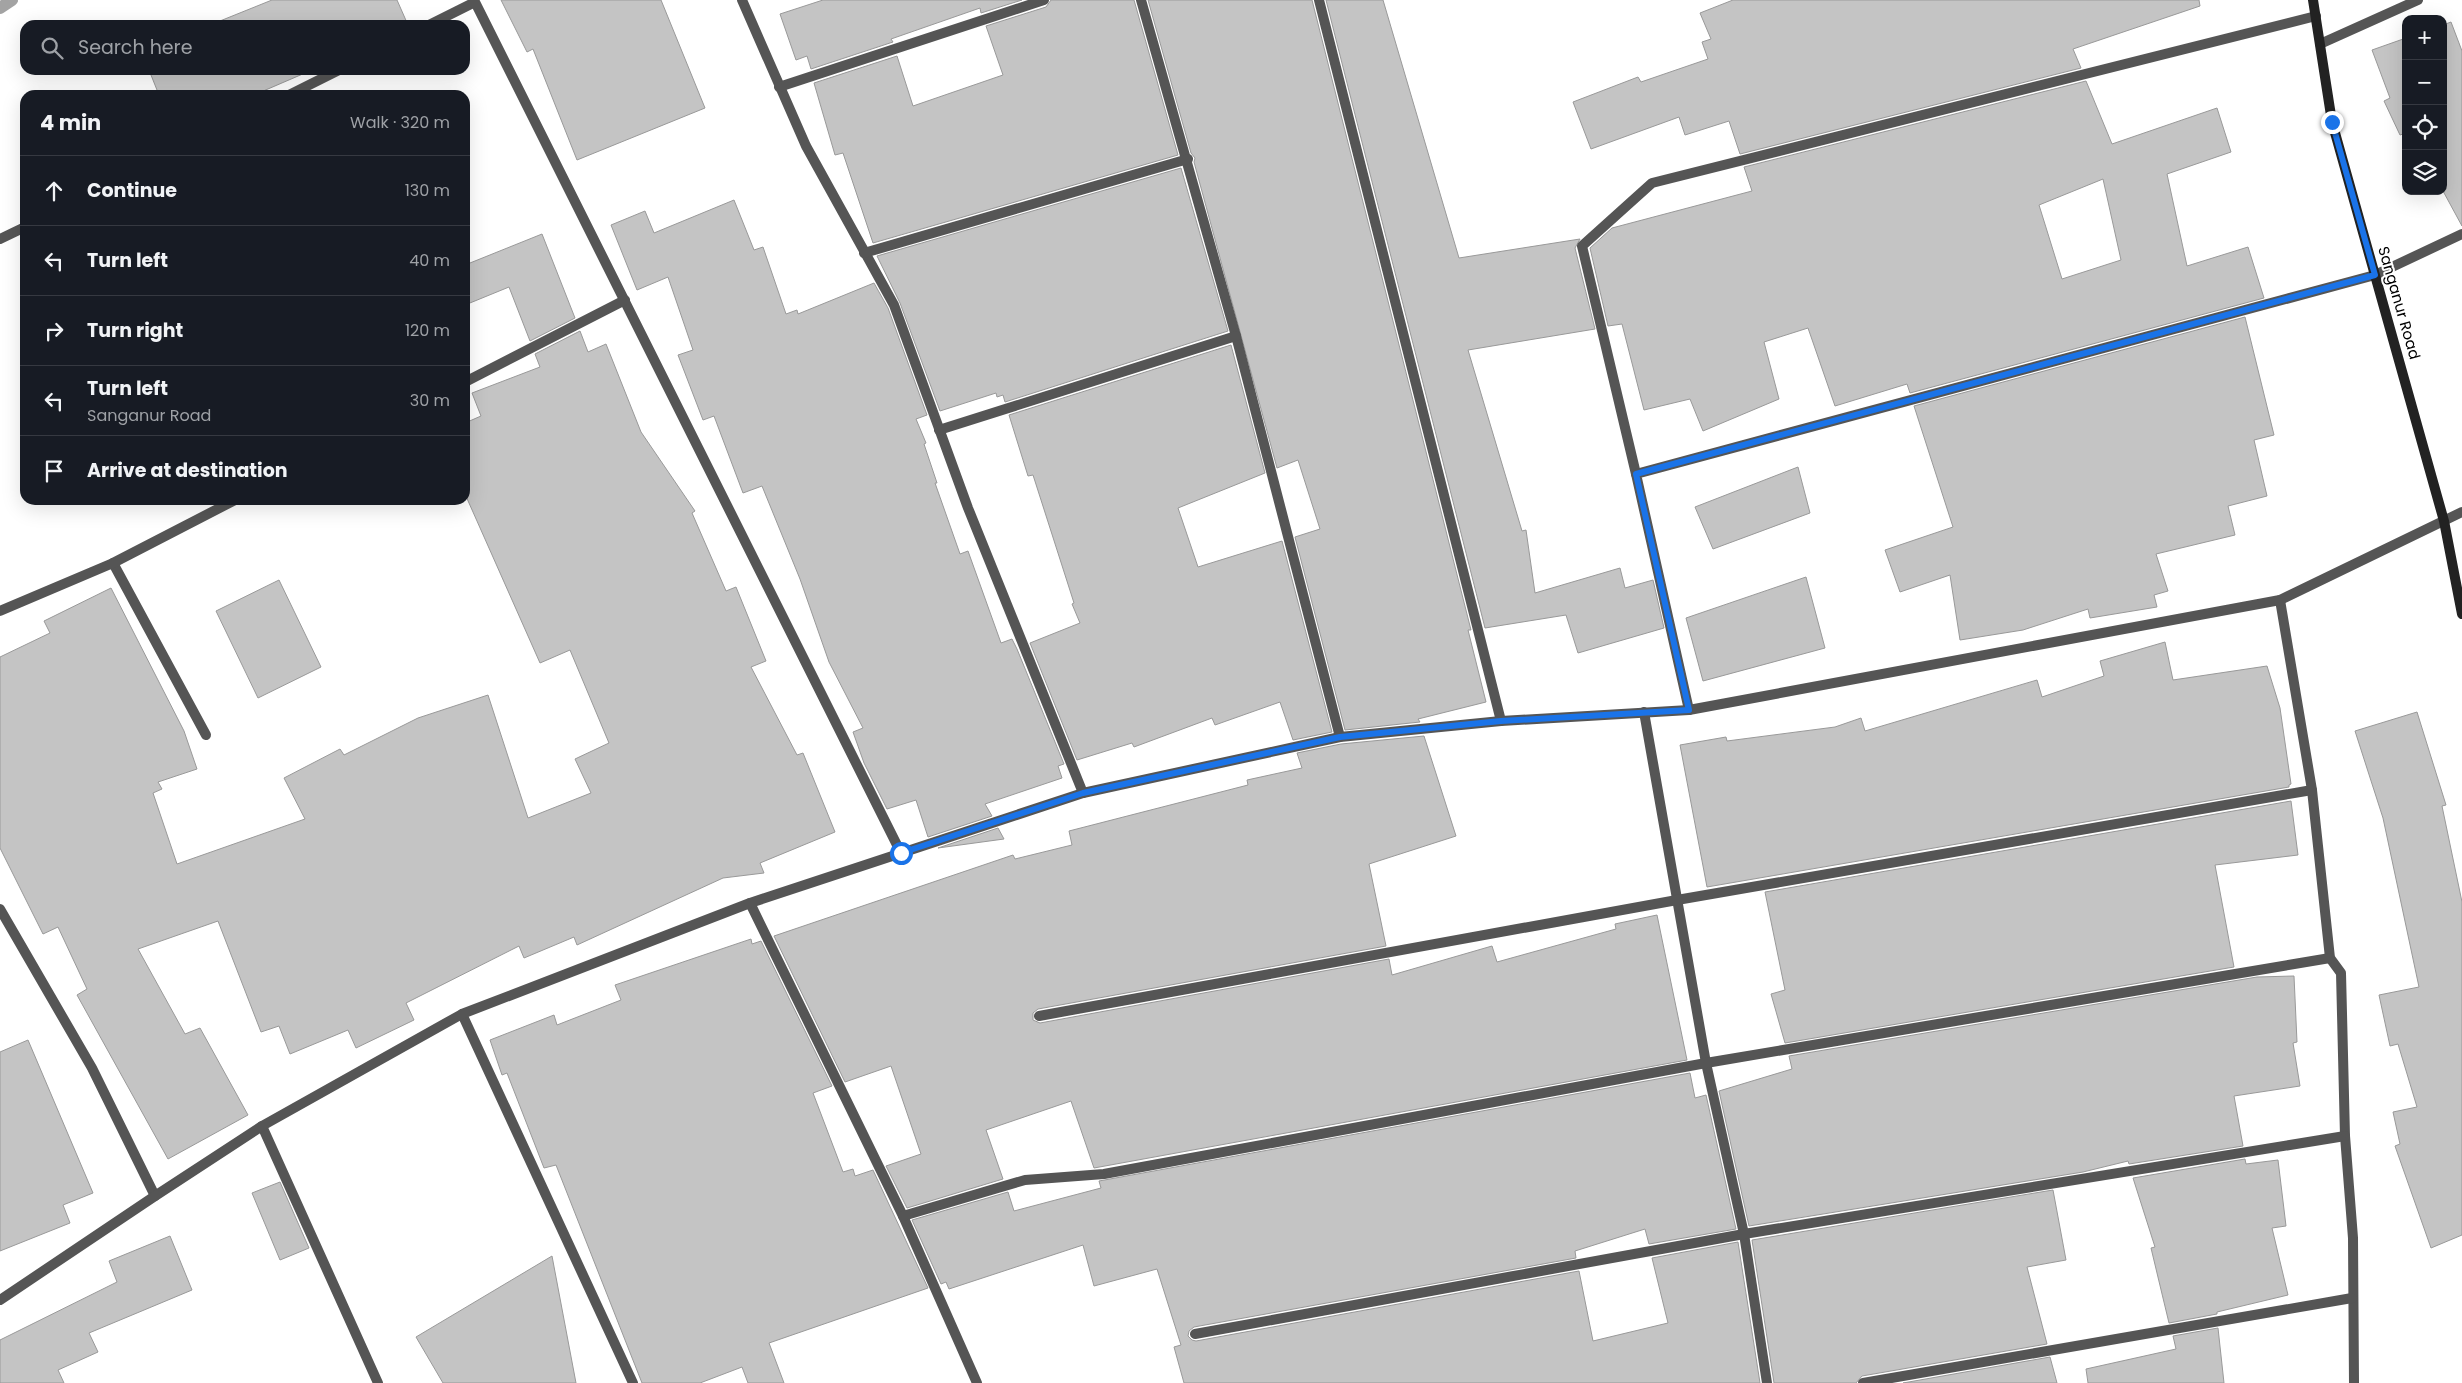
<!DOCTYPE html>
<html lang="en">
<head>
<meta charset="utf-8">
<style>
	body { margin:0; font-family:Poppins,sans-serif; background:#242831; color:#f1f3f6 }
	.controls { position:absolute; right:15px; top:15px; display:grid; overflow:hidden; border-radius:10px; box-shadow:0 5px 20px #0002 }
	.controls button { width:45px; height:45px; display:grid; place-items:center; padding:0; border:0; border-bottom:1px solid #363941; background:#171b24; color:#f1f3f6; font:25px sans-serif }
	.stop { position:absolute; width:15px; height:15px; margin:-11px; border:4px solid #1a73e8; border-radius:50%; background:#fff }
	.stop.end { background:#1a73e8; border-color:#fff; box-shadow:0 1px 5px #0008 }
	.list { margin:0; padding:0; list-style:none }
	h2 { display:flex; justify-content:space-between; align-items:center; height:65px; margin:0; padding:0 20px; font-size:21px }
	h2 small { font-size:16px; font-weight:400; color:#9ea1a6 }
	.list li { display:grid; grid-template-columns:32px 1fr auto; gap:15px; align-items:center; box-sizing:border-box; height:70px; padding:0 20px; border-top:1px solid #363941 }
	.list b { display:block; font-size:19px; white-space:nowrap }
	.list p { margin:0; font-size:16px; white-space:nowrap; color:#9ea1a6 }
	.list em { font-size:16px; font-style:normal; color:#9ea1a6 }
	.icon { flex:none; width:28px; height:28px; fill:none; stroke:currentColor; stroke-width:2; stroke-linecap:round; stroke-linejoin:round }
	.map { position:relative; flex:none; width:2462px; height:1383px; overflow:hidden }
	.search { position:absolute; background:#171b24; box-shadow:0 5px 20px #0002; left:20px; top:20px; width:450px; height:55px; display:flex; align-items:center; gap:12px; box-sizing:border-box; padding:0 18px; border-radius:15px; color:#9ea1a6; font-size:19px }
	.panel { position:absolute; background:#171b24; box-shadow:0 5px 20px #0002; left:20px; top:90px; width:450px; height:415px; border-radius:15px }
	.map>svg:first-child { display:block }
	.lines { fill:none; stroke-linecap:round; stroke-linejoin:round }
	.stream { stroke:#a3a3a3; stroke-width:12 }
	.building { fill:#c4c4c4; stroke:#999; fill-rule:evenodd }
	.service { stroke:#555; stroke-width:10 }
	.minor { stroke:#555; stroke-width:10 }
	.tertiary { stroke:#555; stroke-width:10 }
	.secondary { stroke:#222; stroke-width:10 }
	.route { stroke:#1a73e8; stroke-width:6 }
	.labels { text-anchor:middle; stroke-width:4; stroke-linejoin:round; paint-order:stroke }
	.street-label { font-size:15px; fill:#000; stroke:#fff }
</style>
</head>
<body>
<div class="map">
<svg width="2462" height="1383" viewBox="0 0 2462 1383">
	<rect width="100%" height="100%" fill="#fff"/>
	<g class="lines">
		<path class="stream" d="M0,8l12,-8"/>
	</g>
	<g class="building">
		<path d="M272,0h125l11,25h-198z"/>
		<path d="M501,0h160l44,108 -128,52 -44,-111 -6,3z"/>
		<path d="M823,0h199l-41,13 -1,-5 -89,31 2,3 -82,27 -4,-13 -11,4 -16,-46z"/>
		<path d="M1051,0h83l44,155 -305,88 -30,-90 -8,2 -21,-72 83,-27 16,50 90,-31 -17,-49 60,-19z"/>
		<path d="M1148,0h164l159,630h-3l18,72 -68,17 2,3 -75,8 -50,-193 25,-8 -22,-69 -21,8 -83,-306 1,-4 -4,-5z"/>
		<path d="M1326,0h57l76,258 121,-19 -5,9 20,81 -127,21 54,181 4,-1 9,63 85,-25 5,20 28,-8 11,48 -86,25 -12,-38 -81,13z"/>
		<path d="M1733,0h466l1,6 -127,43 8,19 -341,86 -11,-33 -44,14 -6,-18 -88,32 -18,-47 65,-25 3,5 67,-23 -6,-17 9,-3 -11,-26z"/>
		<path d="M2451,22l11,29v175l-19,-35v-166z"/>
		<path d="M2406,38v95l-6,2 -16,-34 6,-3 -18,-48z"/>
		<path d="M149,70h163l-58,25h-95z"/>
		<path d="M2086,81l26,63 105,-36 14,44 -64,22 20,92 61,-19 16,51 -354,95 -3,-9 -72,22 -27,-78 -44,14 15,57 -76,32 -13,-32 -46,11 -22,-86 -14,2 -18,-78 22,-20 140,-37 -8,-24zM2103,179l18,81 -59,19 -23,-74z"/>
		<path d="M1181,168l47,163 -223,71 -2,-7 -6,2 -1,-4 -56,18 -40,-108 -23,-47z"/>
		<path d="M734,200l20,50 9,-3 23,67 11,-4 1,4 76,-31 14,25 39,107 -11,4 10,24 -2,1 13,39h-2l25,71 8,-3 33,92 11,-4 5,10 47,115 -6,2 4,12 -77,26 7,12 -64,21 -12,-37 -29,9 -23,-46 -11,-31 10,-4 -34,-66 -29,-83 -38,-93 -19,7 -29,-77 -11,4 -25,-65 15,-5 -25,-73 -31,13 -26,-65 34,-14 9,22z"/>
		<path d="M542,234l33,84 -45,23 -21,-54 -44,18v-40z"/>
		<path d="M2245,317l29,118 -20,5 13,56 -39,10 7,29 -79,19 12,37 -14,4 3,12 -67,11 -2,-9 -65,21 -63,10 -10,-65 -50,17 -15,-42 68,-23 -39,-121z"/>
		<path d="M580,331l8,21 18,-8 35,88 54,79 -3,2 34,78 10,-4 30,74 -15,6 46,88 6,-2 32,79 -75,31 4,10 -41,5 -146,67 -3,-8 -50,21 -5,-12 -113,57 8,17 -58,28 -8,-18 -58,24 -11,-28 -18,6 -43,-111 -80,28 47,85 15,-6 48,87 -80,44 -91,-164 10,-6 -29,-62 -15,7 -43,-86v-191l50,-24 -6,-12 67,-33 73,143 13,38 -39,13 4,7 -9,4 24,71 128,-45 -21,-41 56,-29 4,6 74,-37 70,-23 40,123 63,-25 -16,-34 34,-16 -39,-93 -30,13 -75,-169v-71l16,-7 -9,-23 68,-26 -5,-13z"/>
		<path d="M1231,345l34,128 -87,35 20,59 84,-26 50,191 -39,8 -13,-38 -65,23 -3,-7 -78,29 -2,-4 -55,17 -47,-117 50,-20 -8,-19 2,-1 -41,-128 -5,1 -19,-61z"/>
		<path d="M1798,467l12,46 -97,36 -18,-42z"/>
		<path d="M1806,577l19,71 -122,33 -17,-63z"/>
		<path d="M279,580l42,87 -63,31 -42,-87z"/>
		<path d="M2165,642l8,38 94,-14 13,42 11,76 -2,1v2l-582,100 -27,-142 46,-8 1,4 108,-14 26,-9 4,13 172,-51 5,17 62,-21 -4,-15z"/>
		<path d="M2417,712l29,93 -4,1 20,96v333l-31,13 -36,-102 5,-2 -7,-32 24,-5 -19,-63 -8,2 -11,-51 40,-8 -36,-169 -28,-87z"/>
		<path d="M1424,736l32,100 -87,28 17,82 -348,63 -5,4v7l7,3 349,-64 3,16 100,-29 5,16 119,-33 -1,-5 42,-9 30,145 -593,108 -23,-67 -85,29 17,49 -96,29 -21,-42 35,-12 -30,-88 -46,16 -71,-146 239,-81 2,4 57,-14 -3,-14 179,-46 -1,-5 55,-12 -5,-15 44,-9z"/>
		<path d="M2291,801l7,54 -83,10 19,102 -449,76 -14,-49 14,-4 -20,-98z"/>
		<path d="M998,828l6,11 -66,9z"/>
		<path d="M751,939l1,5 9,-3 71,145 -19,7 30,79 10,-3 2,7 18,-6 55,118 -159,55 15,40h-36l-6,-16 -42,16h-58l-86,-218 -12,3 -37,-95 -5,2 -12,-35 64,-25 3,10 64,-25 -6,-15z"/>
		<path d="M2294,976l3,66 -4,1 7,43 -66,10 9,50 -114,18 -1,-3 -45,11 -334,54 -30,-135 73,-22 -3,-13 468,-79z"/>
		<path d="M28,1040l65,153 -30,12 7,18 -70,28v-199z"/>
		<path d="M1690,1073l5,25 11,-3 30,134 -87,15 -4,-15 -70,22 1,7 -382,69 -5,4 -1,5 4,4 4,1 383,-70 14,70 75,-18 -16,-65 86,-16 22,141h-576l-10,-36 7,-2 -24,-76 -63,17 -11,-41 -134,44 -3,-7 -5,2 -29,-64 96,-28 6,19 87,-23 -2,-7z"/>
		<path d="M2245,1159l1,5 32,-4 8,66 -14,2 16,67 -71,17v2l-48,9 -18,-75 4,-1 -22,-69z"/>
		<path d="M280,1182l29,66 -29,12 -28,-67z"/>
		<path d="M2053,1190l13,70 -39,7 20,77 -185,32 -6,7h-82l-22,-143z"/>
		<path d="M170,1236l22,54 -103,43 9,19 -40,18 6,13h-64v-43l117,-58 -8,-21z"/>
		<path d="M552,1256l24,127h-133l-27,-46z"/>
		<path d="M2218,1328l6,55h-136l-2,-14 90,-20 -3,-13z"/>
		<path d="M2050,1357l7,26h-154z"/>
	</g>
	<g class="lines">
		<path class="service" d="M2320,44l98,-44"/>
		<g class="minor">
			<path d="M742,0l64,146 88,159 74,203 115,285"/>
			<path d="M1141,0l95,336 104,401"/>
			<path d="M1319,0l182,721"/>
			<path d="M429,25l46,-23 426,851"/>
			<path d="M779,87l265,-87"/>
			<path d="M289,95l50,-25"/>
			<path d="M0,239l25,-12"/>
			<path d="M864,253l324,-94"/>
			<path d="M465,382l160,-82"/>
			<path d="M939,430l297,-94"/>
			<path d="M1636,474l-54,-228 70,-63 664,-167"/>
			<path d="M113,563l93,172"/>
			<path d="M2280,600l32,190 18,168 11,15 4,163 8,102 1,145"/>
			<path d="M0,611l113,-48 122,-63"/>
			<path d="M1689,710l-53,-236 739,-199 87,-41"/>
			<path d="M1644,712l62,351 38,171 23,149"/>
			<path d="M750,903l153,313 74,167"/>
			<path d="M0,909l92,159 63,128"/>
			<path d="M462,1014l171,369"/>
			<path d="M1039,1016l638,-116 635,-110"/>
			<path d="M262,1126l116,257"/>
			<path d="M903,1216l122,-36 79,-6 602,-111 624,-105"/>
			<path d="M1195,1334l549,-100 601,-98"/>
			<path d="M1863,1383l489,-85"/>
		</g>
		<path class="tertiary" d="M0,1300l155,-104 107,-70 200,-112 288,-111 333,-110 257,-56 161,-16 188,-11 591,-110 182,-88"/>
		<path class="secondary" d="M2313,0l19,122 112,399 18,93"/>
	</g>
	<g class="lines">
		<path class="route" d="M901,853l182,-60 257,-56 161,-16 188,-11 -53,-236 739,-199 -43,-153"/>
	</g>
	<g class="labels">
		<g class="street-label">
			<text transform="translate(2399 303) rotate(74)" y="5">Sanganur Road</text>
		</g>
	</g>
</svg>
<div class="controls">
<button>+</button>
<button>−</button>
<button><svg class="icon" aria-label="locate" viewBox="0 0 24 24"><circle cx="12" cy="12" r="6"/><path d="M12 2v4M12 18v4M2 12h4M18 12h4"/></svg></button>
<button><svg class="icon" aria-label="layers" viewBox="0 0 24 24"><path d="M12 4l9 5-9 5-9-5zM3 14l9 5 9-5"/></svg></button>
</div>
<div class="stop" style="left:901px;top:853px"></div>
<div class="stop end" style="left:2332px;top:122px"></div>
<div class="search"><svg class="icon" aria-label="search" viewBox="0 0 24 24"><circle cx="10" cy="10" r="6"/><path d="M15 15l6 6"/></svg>Search here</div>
<section class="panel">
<h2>4 min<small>Walk · 320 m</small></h2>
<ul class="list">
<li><svg class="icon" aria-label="ahead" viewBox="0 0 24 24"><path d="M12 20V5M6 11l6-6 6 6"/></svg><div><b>Continue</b></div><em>130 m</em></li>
<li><svg class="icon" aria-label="left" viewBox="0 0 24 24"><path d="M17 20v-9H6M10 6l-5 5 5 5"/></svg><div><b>Turn left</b></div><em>40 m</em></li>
<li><svg class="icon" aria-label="right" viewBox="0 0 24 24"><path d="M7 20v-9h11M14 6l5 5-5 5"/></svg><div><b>Turn right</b></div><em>120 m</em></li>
<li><svg class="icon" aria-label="left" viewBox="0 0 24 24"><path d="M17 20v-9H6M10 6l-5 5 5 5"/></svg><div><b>Turn left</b><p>Sanganur Road</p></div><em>30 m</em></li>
<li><svg class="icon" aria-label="arrive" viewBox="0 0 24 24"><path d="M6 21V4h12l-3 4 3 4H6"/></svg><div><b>Arrive at destination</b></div></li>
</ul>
</section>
</div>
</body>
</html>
